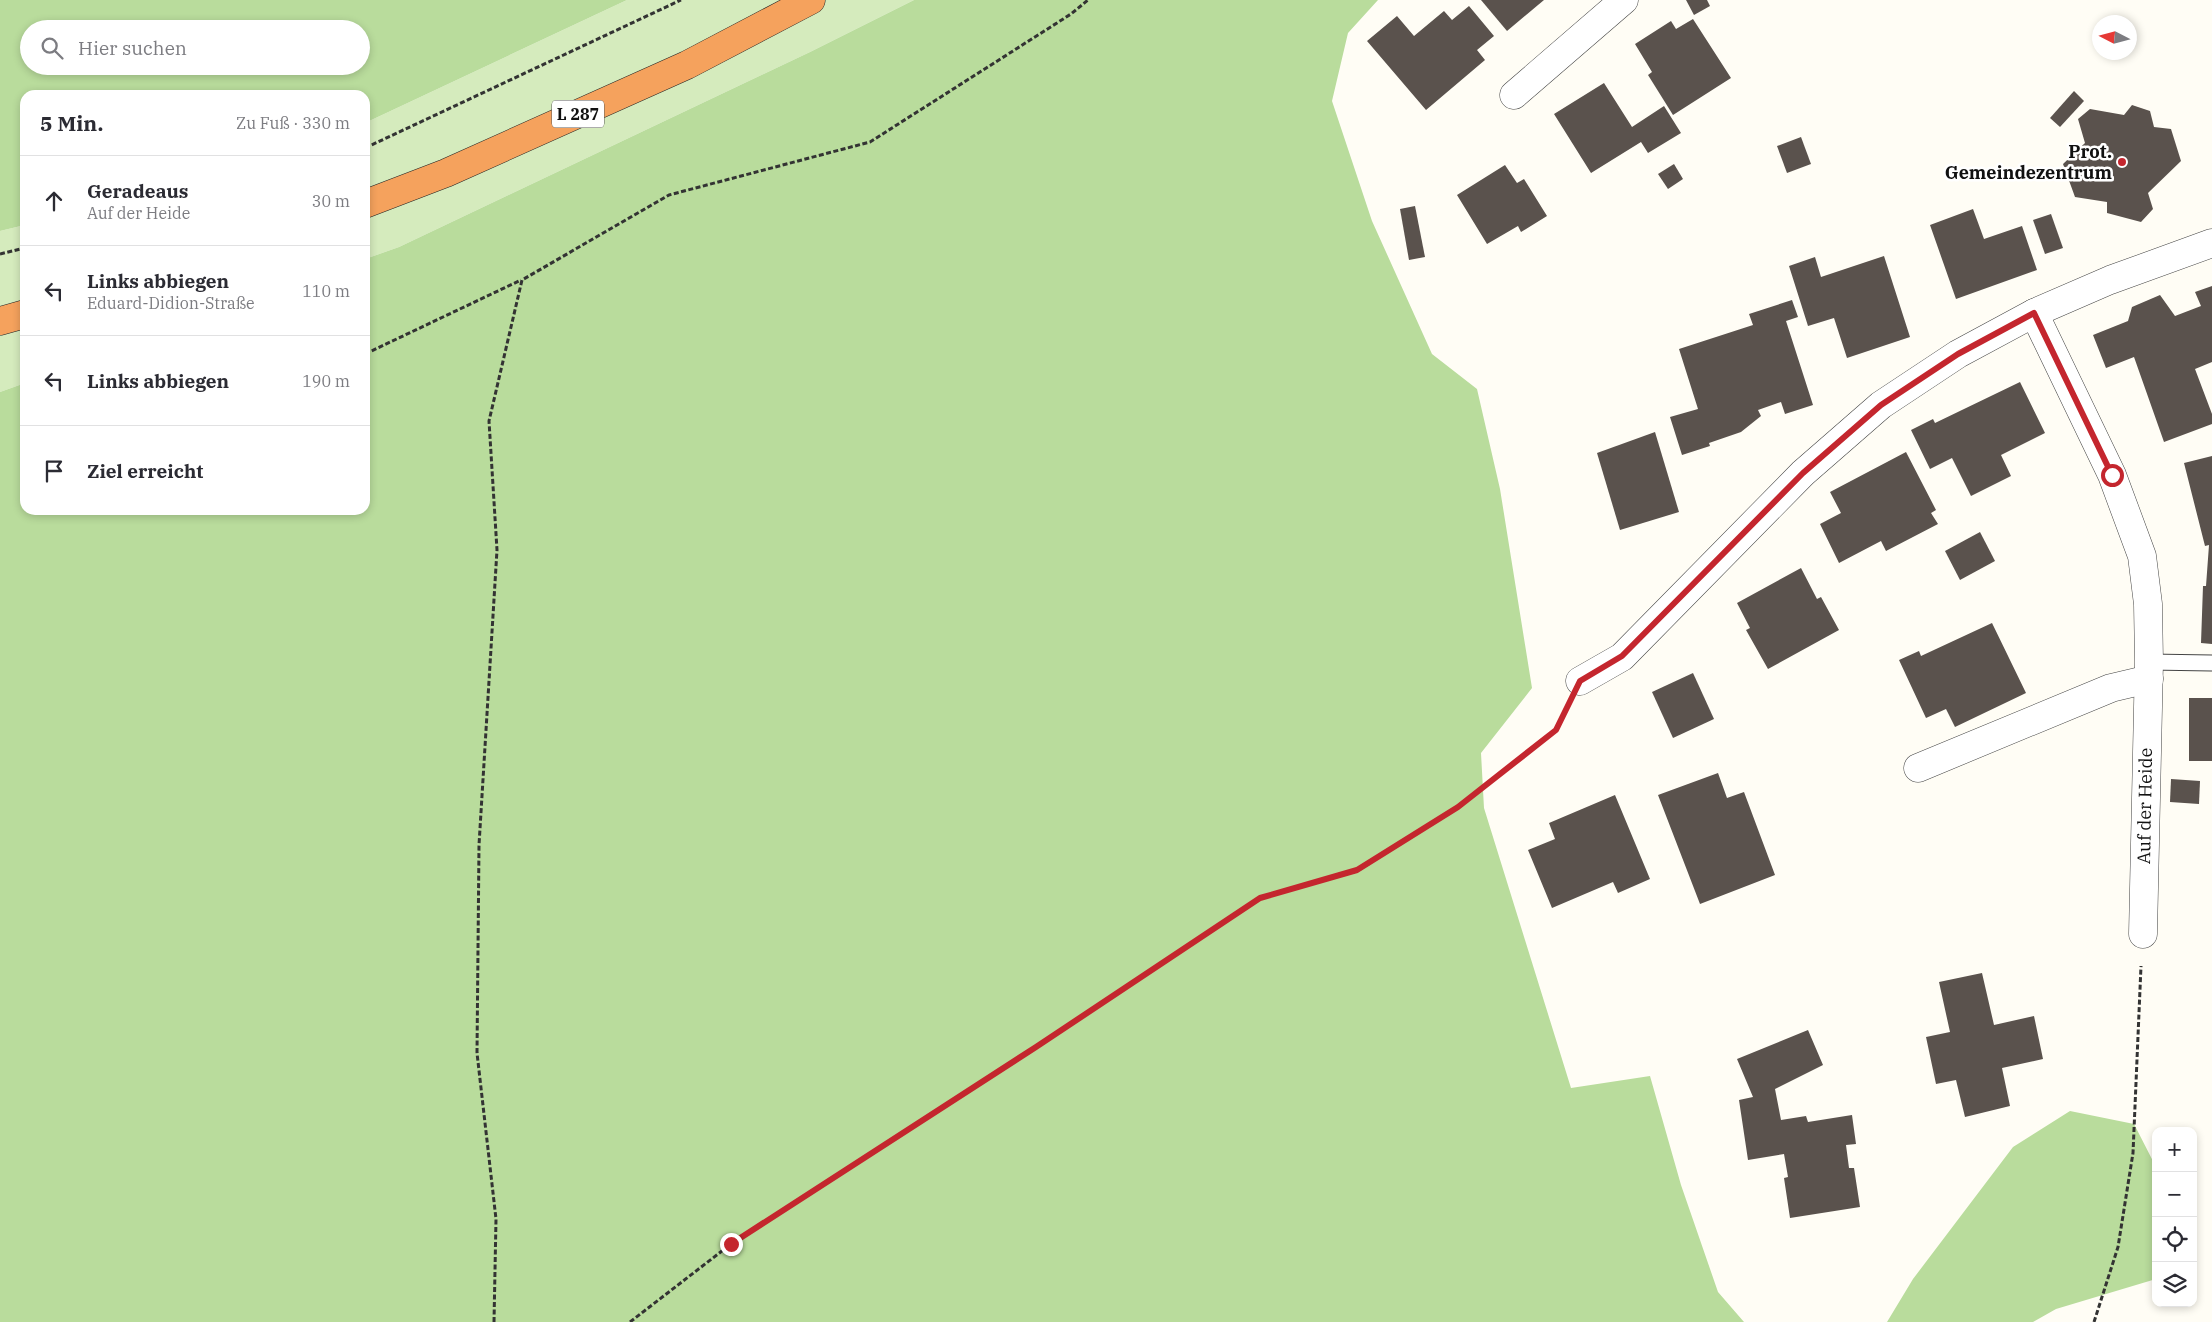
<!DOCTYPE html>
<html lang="de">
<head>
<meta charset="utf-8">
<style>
	body { margin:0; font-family:"IBM Plex Serif",serif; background:#f7f7f7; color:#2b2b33 }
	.controls { position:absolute; right:15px; bottom:15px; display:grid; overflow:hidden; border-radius:10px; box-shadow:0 2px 8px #0003 }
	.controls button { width:45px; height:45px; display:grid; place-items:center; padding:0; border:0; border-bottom:1px solid #e1e1e2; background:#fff; color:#2b2b33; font:25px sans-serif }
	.compass { position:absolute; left:2092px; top:15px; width:45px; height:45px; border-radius:50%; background:#fff; box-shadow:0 2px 8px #0003; rotate:276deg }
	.stop { position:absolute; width:15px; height:15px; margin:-11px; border:4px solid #c4262e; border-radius:50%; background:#fff }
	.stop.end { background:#c4262e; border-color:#fff; box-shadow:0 1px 5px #0008 }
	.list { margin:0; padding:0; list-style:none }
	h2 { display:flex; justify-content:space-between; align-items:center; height:65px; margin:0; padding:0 20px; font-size:21px }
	h2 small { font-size:16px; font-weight:400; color:#7c7c81 }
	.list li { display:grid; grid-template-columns:32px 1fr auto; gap:15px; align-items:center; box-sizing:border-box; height:90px; padding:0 20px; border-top:1px solid #e1e1e2 }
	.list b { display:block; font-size:19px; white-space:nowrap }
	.list p { margin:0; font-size:16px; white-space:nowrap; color:#7c7c81 }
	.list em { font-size:16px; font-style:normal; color:#7c7c81 }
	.icon { flex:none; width:28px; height:28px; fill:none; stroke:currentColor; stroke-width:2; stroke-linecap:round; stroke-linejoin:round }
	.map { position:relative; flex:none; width:2212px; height:1322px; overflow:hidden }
	.search { position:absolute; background:#fff; box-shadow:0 2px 8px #0003; left:20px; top:20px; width:350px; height:55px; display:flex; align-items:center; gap:12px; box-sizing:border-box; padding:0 18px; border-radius:28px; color:#7c7c81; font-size:19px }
	.panel { position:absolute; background:#fff; box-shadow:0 2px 8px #0003; left:20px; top:90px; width:350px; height:425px; border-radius:15px }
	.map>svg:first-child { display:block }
	.green { fill:#d5ebbd }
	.forest { fill:#b9dc9c; fill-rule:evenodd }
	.building { fill:#5a524d }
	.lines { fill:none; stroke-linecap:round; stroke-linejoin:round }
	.lane-casing { stroke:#444; stroke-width:17 }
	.street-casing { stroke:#444; stroke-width:29 }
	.highway-casing { stroke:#222; stroke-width:29 }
	.path { stroke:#333; stroke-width:3; stroke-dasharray:5 2.5; stroke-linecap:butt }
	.lane { stroke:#fff; stroke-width:15 }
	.street { stroke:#fff; stroke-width:28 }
	.highway { stroke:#f5a25d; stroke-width:28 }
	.route { stroke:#c4262e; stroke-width:6 }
	.poi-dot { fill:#c4262e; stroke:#fff; stroke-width:2 }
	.labels { text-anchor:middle; stroke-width:5; stroke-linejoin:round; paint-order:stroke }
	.shield { fill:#fff; stroke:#585858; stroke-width:1 }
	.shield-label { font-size:16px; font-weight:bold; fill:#111 }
	.poi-label { font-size:18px; font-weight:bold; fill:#111; stroke:#fff; text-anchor:end }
	.street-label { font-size:18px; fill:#111; stroke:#fff }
</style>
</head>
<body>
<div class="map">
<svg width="2212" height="1322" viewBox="0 0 2212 1322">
	<rect width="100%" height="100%" fill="#fffdf5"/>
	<g class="green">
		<path d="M627,0h287l-104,52 -411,195 -34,12v-136z"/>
		<path d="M25,225v158l-25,9v-161z"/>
	</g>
	<g class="forest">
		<path d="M0,0h627l-262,123v-28h-340v130l-25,6zM29,29h332v37h-332z"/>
		<path d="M914,0h464l-30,33 -16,68 40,120 60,133 45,35 23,100 32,199 -51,65 3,55 87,280 79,-12 31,109 37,107 26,30h-1744v-930l25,-9v127h340v-251l34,-12 411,-195z"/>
		<path d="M2070,1111l64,13 22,43v112l-100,30 -23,13h-146l26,-43 100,-132z"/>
	</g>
	<g class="building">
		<path d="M1481,0h63l-37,31z"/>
		<path d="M1686,0h21l3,6 -16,9z"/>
		<path d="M1469,6l25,30 -17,14 8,10 -59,50 -59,-69 30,-25 17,20 30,-25 8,9z"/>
		<path d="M1693,19l38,59 -58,37 -25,-40 4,-3 -17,-28 36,-23 5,8z"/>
		<path d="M1604,83l28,44 32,-21 17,27 -33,20 -7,-11 -50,31 -37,-59z"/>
		<path d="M2074,91l10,10 -24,26 -10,-9z"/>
		<path d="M2132,105l18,6 4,16 17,2 10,32 -33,32 5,16 -12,13 -34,-9v-11l-32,-5 -12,-33 22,-21 -7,-24 12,-10 34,6z"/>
		<path d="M1801,137l10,27 -24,9 -10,-27z"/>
		<path d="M1674,164l9,15 -15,10 -10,-15z"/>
		<path d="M1505,165l12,18 7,-4 23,37 -26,16 -3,-6 -31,18 -30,-49z"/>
		<path d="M1415,206l10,51 -16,3 -9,-51z"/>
		<path d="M1973,209l11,30 38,-13 15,44 -81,29 -26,-74z"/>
		<path d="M2051,214l12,34 -18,6 -12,-34z"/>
		<path d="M1884,256l26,81 -63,21 -13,-40 -26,8 -19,-60 26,-9 6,20z"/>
		<path d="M2212,286v76l-17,7 17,45v10l-48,18 -30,-85 -28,11 -13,-33 35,-14 4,-14 28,-12 15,21 26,-10 -6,-14z"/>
		<path d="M1792,300l6,17 -12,4 27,84 -28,9 -4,-12 -23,8 3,6 -20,16 -32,11 1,3 -28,9 -12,-38 28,-8 -19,-60 74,-24 -4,-11z"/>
		<path d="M2020,382l25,51 -44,22 10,21 -40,20 -19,-38 -22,11 -19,-39 22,-11 2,4z"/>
		<path d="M1655,432l24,80 -59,18 -23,-77z"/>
		<path d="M1906,452l30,58 -5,3 7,11 -52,27 -5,-10 -42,22 -19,-39 21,-11 -11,-21z"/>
		<path d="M2212,456v188l-11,-1 2,-57h3l3,-41 -4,1 -21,-83z"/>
		<path d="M1980,532l15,29 -35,19 -15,-29z"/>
		<path d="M1801,568l16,31 4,-2 18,33 -71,39 -22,-39 4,-2 -13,-25z"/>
		<path d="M1992,623l34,70 -71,34 -9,-18 -20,9 -27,-58 20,-9 2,5z"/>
		<path d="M1693,673l21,46 -41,19 -21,-46z"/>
		<rect x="2189" y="698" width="23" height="63"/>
		<path d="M1718,773l9,25 17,-6 31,83 -75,29 -42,-109z"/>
		<path d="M2171,779l29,2 -1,23 -29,-2z"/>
		<path d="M1615,795l35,84 -32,14 -5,-11 -61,26 -24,-58 27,-11 -6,-16z"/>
		<path d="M1982,973l12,52 40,-9 9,43 -41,9 8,38 -45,11 -9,-37 -20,4 -10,-47 24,-5 -11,-50z"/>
		<path d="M1808,1030l15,35 -48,24 6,31 25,-4 2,6 44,-7 4,29 -10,1 3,23h5l6,39 -70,11 -6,-40 4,-1 -4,-23 -36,6 -9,-60 14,-3 -16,-38z"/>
	</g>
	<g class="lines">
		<defs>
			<path id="lane" d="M2149,662l63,1"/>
			<g id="street">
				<path d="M1514,95l110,-95"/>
				<path d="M2034,313l78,162 30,81 6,48 1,58 -6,272"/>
				<path d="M1580,681l42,-24 181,-184 78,-68 77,-51 76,-41 76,-33 102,-37"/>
				<path d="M1918,768l193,-80 38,-9"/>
			</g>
			<g id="highway">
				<path d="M365,204l81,-31 241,-108 124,-65"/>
				<path d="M0,321l25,-7"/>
			</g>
		</defs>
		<use href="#lane" class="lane-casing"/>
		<use href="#street" class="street-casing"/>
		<use href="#highway" class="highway-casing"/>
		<g class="path">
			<path d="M365,148l316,-148"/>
			<path d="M0,254l25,-6"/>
			<path d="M365,354l156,-74"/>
			<path d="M494,1322l2,-103 -19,-166 2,-208 18,-295 -8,-129 33,-141 147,-85 201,-53 201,-128 17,-14"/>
			<path d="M630,1322l101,-78 305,-197 224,-149 97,-27 101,-64 98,-77 10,-20"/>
			<path d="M2094,1322l24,-75 15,-94 8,-187"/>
		</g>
		<use href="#lane" class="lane"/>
		<use href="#street" class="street"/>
		<use href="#highway" class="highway"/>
	</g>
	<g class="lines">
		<path class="route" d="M731,1244l305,-197 224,-149 97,-28 101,-63 98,-77 24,-49 42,-25 181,-183 78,-68 77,-51 76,-41 78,162"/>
	</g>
	<circle class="poi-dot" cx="2122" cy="162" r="5"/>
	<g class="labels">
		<rect class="shield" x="552" y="100.5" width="52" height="27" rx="4"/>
		<g class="shield-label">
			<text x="578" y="120">L 287</text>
		</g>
		<g class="poi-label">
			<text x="2112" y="158">Prot.<tspan x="2112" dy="21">Gemeindezentrum</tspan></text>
		</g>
		<g class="street-label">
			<text transform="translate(2145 806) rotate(-89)" y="6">Auf der Heide</text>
		</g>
	</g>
</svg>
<div class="controls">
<button>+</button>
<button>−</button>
<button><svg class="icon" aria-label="locate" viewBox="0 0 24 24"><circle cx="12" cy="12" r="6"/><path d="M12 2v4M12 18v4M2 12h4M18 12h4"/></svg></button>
<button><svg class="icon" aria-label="layers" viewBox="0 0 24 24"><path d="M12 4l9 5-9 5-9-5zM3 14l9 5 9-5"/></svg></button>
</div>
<svg class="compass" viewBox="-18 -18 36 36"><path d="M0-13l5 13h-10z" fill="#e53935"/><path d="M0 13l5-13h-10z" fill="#7c7c81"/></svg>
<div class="stop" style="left:2112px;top:475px"></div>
<div class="stop end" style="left:731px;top:1244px"></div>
<div class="search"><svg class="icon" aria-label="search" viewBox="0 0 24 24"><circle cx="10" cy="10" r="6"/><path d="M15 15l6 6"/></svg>Hier suchen</div>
<section class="panel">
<h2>5 Min.<small>Zu Fuß · 330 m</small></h2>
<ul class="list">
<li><svg class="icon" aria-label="ahead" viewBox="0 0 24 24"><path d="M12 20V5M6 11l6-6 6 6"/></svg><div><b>Geradeaus</b><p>Auf der Heide</p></div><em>30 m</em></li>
<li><svg class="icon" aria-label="left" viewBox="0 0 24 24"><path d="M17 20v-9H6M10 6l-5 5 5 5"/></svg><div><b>Links abbiegen</b><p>Eduard-Didion-Straße</p></div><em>110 m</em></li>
<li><svg class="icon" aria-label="left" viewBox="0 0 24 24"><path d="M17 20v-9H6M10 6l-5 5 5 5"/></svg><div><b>Links abbiegen</b></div><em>190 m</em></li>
<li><svg class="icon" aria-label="arrive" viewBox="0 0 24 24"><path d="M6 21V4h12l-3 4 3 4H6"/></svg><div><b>Ziel erreicht</b></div></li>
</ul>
</section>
</div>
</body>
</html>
